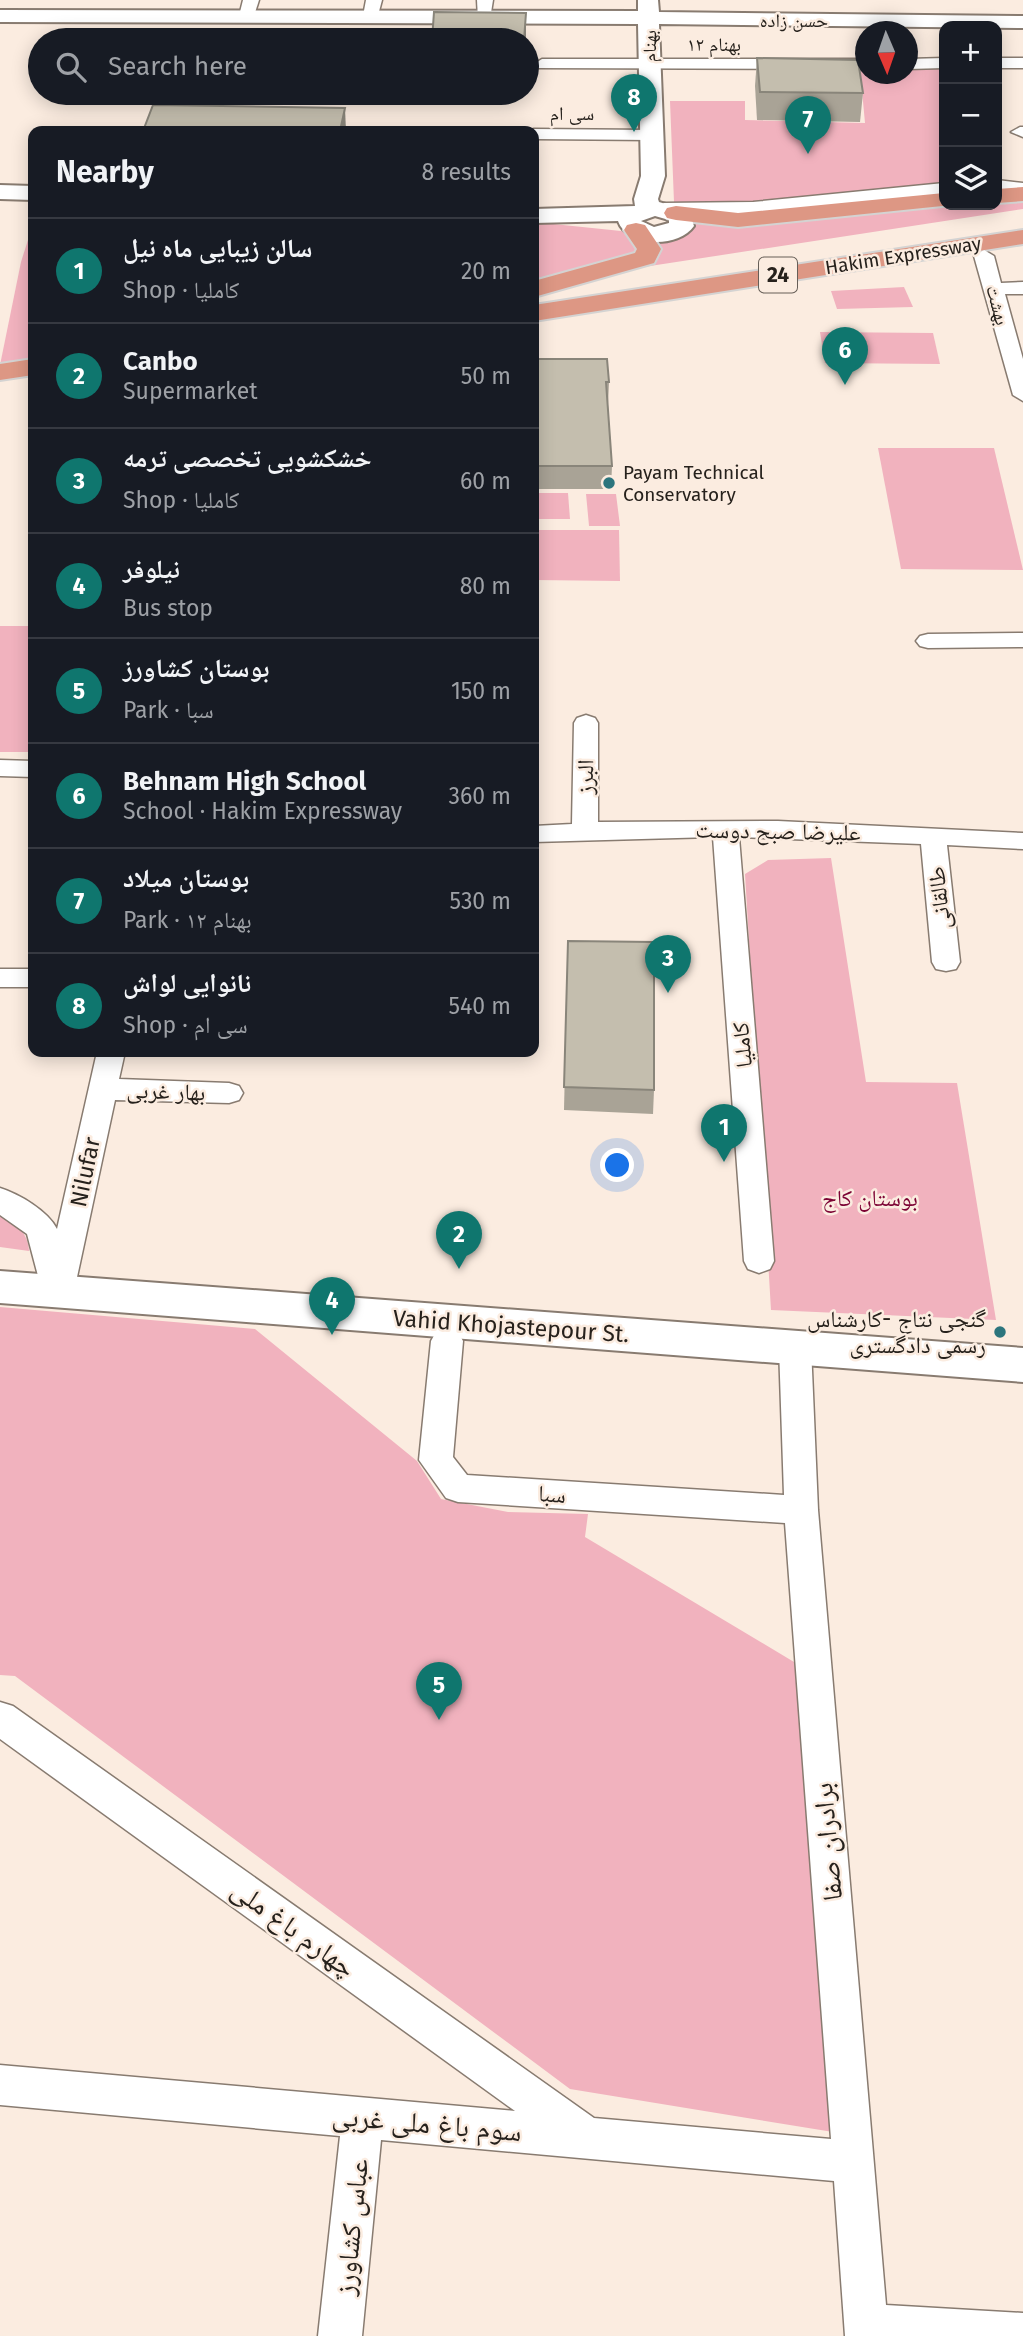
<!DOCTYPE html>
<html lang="en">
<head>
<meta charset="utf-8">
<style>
	body { margin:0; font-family:"Fira Sans","Noto Naskh Arabic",sans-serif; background:#20242c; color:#f1f3f6 }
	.controls { position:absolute; right:21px; top:21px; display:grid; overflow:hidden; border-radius:14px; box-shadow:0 4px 18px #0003 }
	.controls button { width:63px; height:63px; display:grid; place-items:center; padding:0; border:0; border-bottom:2px solid #363941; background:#171b24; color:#f1f3f6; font:35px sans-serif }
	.compass { position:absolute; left:855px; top:21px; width:63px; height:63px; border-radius:50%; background:#171b24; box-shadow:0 4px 18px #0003; rotate:178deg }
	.you { position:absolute; left:618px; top:1166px; width:24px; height:24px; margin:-18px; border:5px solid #fff; border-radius:50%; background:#1a73e8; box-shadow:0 0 0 10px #1a73e833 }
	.badge { display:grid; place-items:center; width:46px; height:46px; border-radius:50%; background:#0f766e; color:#fff; font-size:23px; font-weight:700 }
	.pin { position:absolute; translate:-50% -58px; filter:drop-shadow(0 2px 4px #0008) }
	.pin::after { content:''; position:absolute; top:37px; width:24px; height:21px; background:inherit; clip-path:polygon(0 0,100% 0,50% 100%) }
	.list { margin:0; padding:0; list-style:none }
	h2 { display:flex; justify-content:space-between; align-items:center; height:91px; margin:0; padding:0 28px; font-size:30px }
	h2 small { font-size:23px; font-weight:400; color:#9ea1a6 }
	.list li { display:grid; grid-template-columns:46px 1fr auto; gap:21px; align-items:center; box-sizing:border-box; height:105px; padding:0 28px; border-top:2px solid #363941 }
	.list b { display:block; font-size:26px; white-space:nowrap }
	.list p { margin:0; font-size:23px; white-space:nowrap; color:#9ea1a6 }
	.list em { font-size:23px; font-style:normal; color:#9ea1a6 }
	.icon { flex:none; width:38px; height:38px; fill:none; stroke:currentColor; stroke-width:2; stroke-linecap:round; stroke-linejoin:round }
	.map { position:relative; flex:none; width:1023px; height:2336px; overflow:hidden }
	.search { position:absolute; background:#171b24; box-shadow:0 4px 18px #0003; left:28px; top:28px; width:511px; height:77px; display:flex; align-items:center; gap:18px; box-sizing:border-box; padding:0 24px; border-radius:38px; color:#9ea1a6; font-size:26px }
	.panel { position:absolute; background:#171b24; box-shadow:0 4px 18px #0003; left:28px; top:126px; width:511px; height:931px; border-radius:14px }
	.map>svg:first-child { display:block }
	.green { fill:#f1b2be }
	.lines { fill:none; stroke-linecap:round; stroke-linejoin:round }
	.street-casing { stroke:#887b70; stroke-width:3 }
	.secondary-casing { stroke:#887b70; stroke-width:4 }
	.highway-casing { stroke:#d4d3d2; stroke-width:4 }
	.street { fill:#fff; fill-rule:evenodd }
	.secondary { fill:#fff; fill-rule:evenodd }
	.highway { fill:#dd9784; fill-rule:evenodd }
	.wall { fill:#a9a396 }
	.shaded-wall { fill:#89857a }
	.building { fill:#c4beae; stroke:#89857a; stroke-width:2 }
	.poi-dot { fill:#2c757d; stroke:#fbece0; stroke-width:2.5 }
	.labels { text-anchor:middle; stroke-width:5; stroke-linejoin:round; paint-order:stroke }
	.far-street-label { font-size:19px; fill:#26211c; stroke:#fbece0 }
	.far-poi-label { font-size:19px; fill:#26211c; stroke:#fbece0; text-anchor:start }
	.shield { fill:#fbece0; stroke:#665e57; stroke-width:2 }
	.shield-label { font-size:21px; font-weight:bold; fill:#26211c }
	.street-label { font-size:23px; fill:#26211c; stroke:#fbece0 }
	.park-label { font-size:23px; fill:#7c0334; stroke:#fbece0 }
	.poi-label { font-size:23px; fill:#26211c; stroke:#fbece0; text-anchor:end }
	.near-street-label { font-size:28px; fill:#26211c; stroke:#fbece0 }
</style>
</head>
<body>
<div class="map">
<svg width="1023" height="2336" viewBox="0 0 1023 2336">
	<rect width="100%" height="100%" fill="#fbece0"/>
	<g class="green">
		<path d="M908,68h36v117c-88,10 -182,28 -270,17l-4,-101h75v19l120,3 -5,-54h5l1,5h42z"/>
		<path d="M1023,199v10l-386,59 9,-5 6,-19 38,-27 56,9 211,-21h40v-4z"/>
		<path d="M534,222l87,9 8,3 12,18 -66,20 -41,7z"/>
		<path d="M33,224v136l-33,5 21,-103z"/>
		<path d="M904,287l9,20 -76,2 -6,-18z"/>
		<path d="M820,332l113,1 7,31 -115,-1z"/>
		<path d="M878,448h116l29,122 -122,-1z"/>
		<path d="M534,493h34l2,26h-36z"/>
		<path d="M586,494h30l4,32h-31z"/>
		<path d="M534,530h85l1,51 -86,-1z"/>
		<rect x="0" y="626" width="33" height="126"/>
		<path d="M831,858l35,224 91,1 39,237 -225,-10 -26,-436 23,-14z"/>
		<path d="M0,1213c15,10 28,19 29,38l-29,-4z"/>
		<path d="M0,1307l255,22 162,132 24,38 67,13 80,2 -3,23 214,128 34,467 -263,-43 -555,-413 -15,-1z"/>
	</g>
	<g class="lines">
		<defs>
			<g id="street">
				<path d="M243,0h16l-6,19 -6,2 -8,-5z"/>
				<path d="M366,0h16l-5,19 -6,2 -8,-5z"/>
				<path d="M477,0h16l-3,19h-12z"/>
				<path d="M944,58v10l-36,1v-10z"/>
				<rect x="997" y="58" width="26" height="10"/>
				<path d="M542,59h324v10l-330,-1 -2,-4z"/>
				<path d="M1020,127h3v10l-12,-5z"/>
				<path d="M534,129l118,1 9,5 -9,5 -118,-1v-8h-7z"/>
				<path d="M997,180l26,3v12l-26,-5z"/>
				<path d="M944,183v12l-191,19 -89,1 -9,-6 9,-6 89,-1z"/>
				<path d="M984,250l10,6 7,27 22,-1v12h-18l18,65v42l-10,-6 -39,-139z"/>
				<path d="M1023,633v14l-95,1 -8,-2 -4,-5 4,-5 8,-2z"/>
				<path d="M586,715l9,3 3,5v99l180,-1 245,12v16l-76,-4 13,117 -4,7 -10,2 -10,-2 -4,-7 -11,-118 -182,-7 35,424 -4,8 -11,4 -11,-4 -4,-8 -31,-424 -179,5v-16l38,-2 2,-101 3,-5z"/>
				<path d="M0,760l33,1v16l-33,-1z"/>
				<rect x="0" y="969" width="33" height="18"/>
				<path d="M97,1052h28l-6,27 110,4 10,3 4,7 -4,7 -10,3 -114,-3 -41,191 -5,9 -11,3 -11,-3 -5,-9 -15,-57 -27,-19v-27c19,6 48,23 57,41z"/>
				<path d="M447,1328l11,4 5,9 -10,116 14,18 317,20 -5,-148 5,-9 11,-4 11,4 5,9 7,163 68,795 137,8v23h-178l-11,-155 -453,-41 -19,196h-44l22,-200 -340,-31v-40l515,46 -515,-372v-37l13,4 581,412 237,21 -46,-616 -327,-21 -12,-4 -27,-38 12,-119 5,-9z"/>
			</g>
			<g id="secondary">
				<path d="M638,0h20l1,12 364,4v12l-364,-4 6,152 -7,23 1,3 30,9 5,15c-16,23 -67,21 -76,-5l-84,2v-14l101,-3 -1,-7 7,-23 -3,-152 -638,-2v-12l638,1zM655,216l14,4v3l-15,4 -13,-6z"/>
				<path d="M0,185l33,1v14l-33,-1z"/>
				<path d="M0,1271l1023,77v34l-1023,-79z"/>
			</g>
			<g id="highway">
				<path d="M1023,187v14l-26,2v-14z"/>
				<path d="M944,193v12h8l-214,22 -62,-7 -9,-2 -3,-5 3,-5 9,-2 62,7z"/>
				<path d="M636,223l9,2 16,24 -7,14 -120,34v-16l101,-28 2,-4 -13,-19 3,-5z"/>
				<path d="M1023,230v14l-489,77v-16z"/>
				<path d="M33,359v16l-33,5v-16z"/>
			</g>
		</defs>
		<use href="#street" class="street-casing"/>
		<use href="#secondary" class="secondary-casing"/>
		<use href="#highway" class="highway-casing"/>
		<use href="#street" class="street"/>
		<use href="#secondary" class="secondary"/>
		<use href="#highway" class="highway"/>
	</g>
	<g class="wall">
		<path d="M757,58l106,35 -3,29 -103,-2 -2,-34z"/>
		<path d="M445,93h56v8l-56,-1z"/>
		<path d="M534,359l75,23 -1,23 4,61 -1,23h-77z"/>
		<path d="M568,941l86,149 -1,24 -89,-4z"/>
	</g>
	<g class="shaded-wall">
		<path d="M526,13v27h-2z"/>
		<path d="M345,108l1,23h-6z"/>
	</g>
	<g class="building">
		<path d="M434,12l92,1 -2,27h-92z"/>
		<path d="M757,58l101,2 5,33 -103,-1z"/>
		<path d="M153,105l192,3 -5,23h-197z"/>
		<path d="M534,359h73l2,23h-3l6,84h-78z"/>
		<path d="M568,941l86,1v148l-90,-3z"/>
	</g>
	<g class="poi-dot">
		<circle cx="609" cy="483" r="7"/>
		<circle cx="1000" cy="1332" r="7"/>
	</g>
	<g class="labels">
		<g class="far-street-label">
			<text x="794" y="27">حسن زاده</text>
			<text x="714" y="51">بهنام ۱۲</text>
			<text transform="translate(649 46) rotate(-89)" y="7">بهنام</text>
			<text x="572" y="120">سی ام</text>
			<text transform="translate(903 255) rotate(-9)" y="7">Hakim Expressway</text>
			<text transform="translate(998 305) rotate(75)" y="7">بهشت</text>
		</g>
		<g class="far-poi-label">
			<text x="623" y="479">Payam Technical<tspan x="623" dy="22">Conservatory</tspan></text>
		</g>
		<rect class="shield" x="759" y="257.5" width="38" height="35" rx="5"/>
		<g class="shield-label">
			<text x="778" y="282">24</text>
		</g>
		<g class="street-label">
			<text transform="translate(585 777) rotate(-89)" y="8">البرز</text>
			<text transform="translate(778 831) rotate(1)" y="8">علیرضا صبح دوست</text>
			<text transform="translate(939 898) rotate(-96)" y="8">طالقانی</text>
			<text transform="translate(742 1045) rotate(-95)" y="8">کاملیا</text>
			<text transform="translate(166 1091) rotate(2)" y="8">بهار غربی</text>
			<text transform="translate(85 1172) rotate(-78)" y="8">Nilufar</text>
			<text transform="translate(511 1326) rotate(4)" y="8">Vahid Khojastepour St.</text>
			<text transform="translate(552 1494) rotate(4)" y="8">سبا</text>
		</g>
		<g class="park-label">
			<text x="870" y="1206">بوستان کاج</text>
		</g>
		<g class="poi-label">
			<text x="986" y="1327">گنجی نتاج -کارشناس<tspan x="986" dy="26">رسمی دادگستری</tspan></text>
		</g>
		<g class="near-street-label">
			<text transform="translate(827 1842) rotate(-95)" y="10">برادران صفا</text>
			<text transform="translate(294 1928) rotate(36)" y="10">چهارم باغ ملی</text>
			<text transform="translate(427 2123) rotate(5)" y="10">سوم باغ ملی غربی</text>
			<text transform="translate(351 2227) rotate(-84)" y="10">عباس کشاورز</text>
		</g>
	</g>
</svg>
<div class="controls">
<button>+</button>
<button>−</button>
<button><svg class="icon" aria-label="layers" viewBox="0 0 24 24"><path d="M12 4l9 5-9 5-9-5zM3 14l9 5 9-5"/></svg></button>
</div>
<svg class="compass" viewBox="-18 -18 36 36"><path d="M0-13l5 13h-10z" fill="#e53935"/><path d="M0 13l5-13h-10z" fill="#9ea1a6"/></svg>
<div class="you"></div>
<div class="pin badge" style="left:724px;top:1162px">1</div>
<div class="pin badge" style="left:459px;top:1269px">2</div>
<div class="pin badge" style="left:668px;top:993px">3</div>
<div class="pin badge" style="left:332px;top:1335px">4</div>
<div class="pin badge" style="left:439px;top:1720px">5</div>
<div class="pin badge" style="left:845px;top:385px">6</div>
<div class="pin badge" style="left:808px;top:154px">7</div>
<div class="pin badge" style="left:634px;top:132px">8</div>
<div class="search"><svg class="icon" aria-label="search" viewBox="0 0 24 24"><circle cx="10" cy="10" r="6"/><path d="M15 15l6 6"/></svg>Search here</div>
<section class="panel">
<h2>Nearby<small>8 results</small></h2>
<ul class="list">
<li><span class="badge">1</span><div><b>سالن زیبایی ماه نیل</b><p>Shop · کاملیا</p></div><em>20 m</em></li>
<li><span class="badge">2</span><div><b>Canbo</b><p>Supermarket</p></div><em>50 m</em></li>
<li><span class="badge">3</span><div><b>خشکشویی تخصصی ترمه</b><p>Shop · کاملیا</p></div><em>60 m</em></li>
<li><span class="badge">4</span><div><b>نیلوفر</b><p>Bus stop</p></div><em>80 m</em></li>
<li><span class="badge">5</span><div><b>بوستان کشاورز</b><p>Park · سبا</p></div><em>150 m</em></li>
<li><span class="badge">6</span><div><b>Behnam High School</b><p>School · Hakim Expressway</p></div><em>360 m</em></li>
<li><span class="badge">7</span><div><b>بوستان میلاد</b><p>Park · بهنام ۱۲</p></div><em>530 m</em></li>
<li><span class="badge">8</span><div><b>نانوایی لواش</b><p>Shop · سی ام</p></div><em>540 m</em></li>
</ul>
</section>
</div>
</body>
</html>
